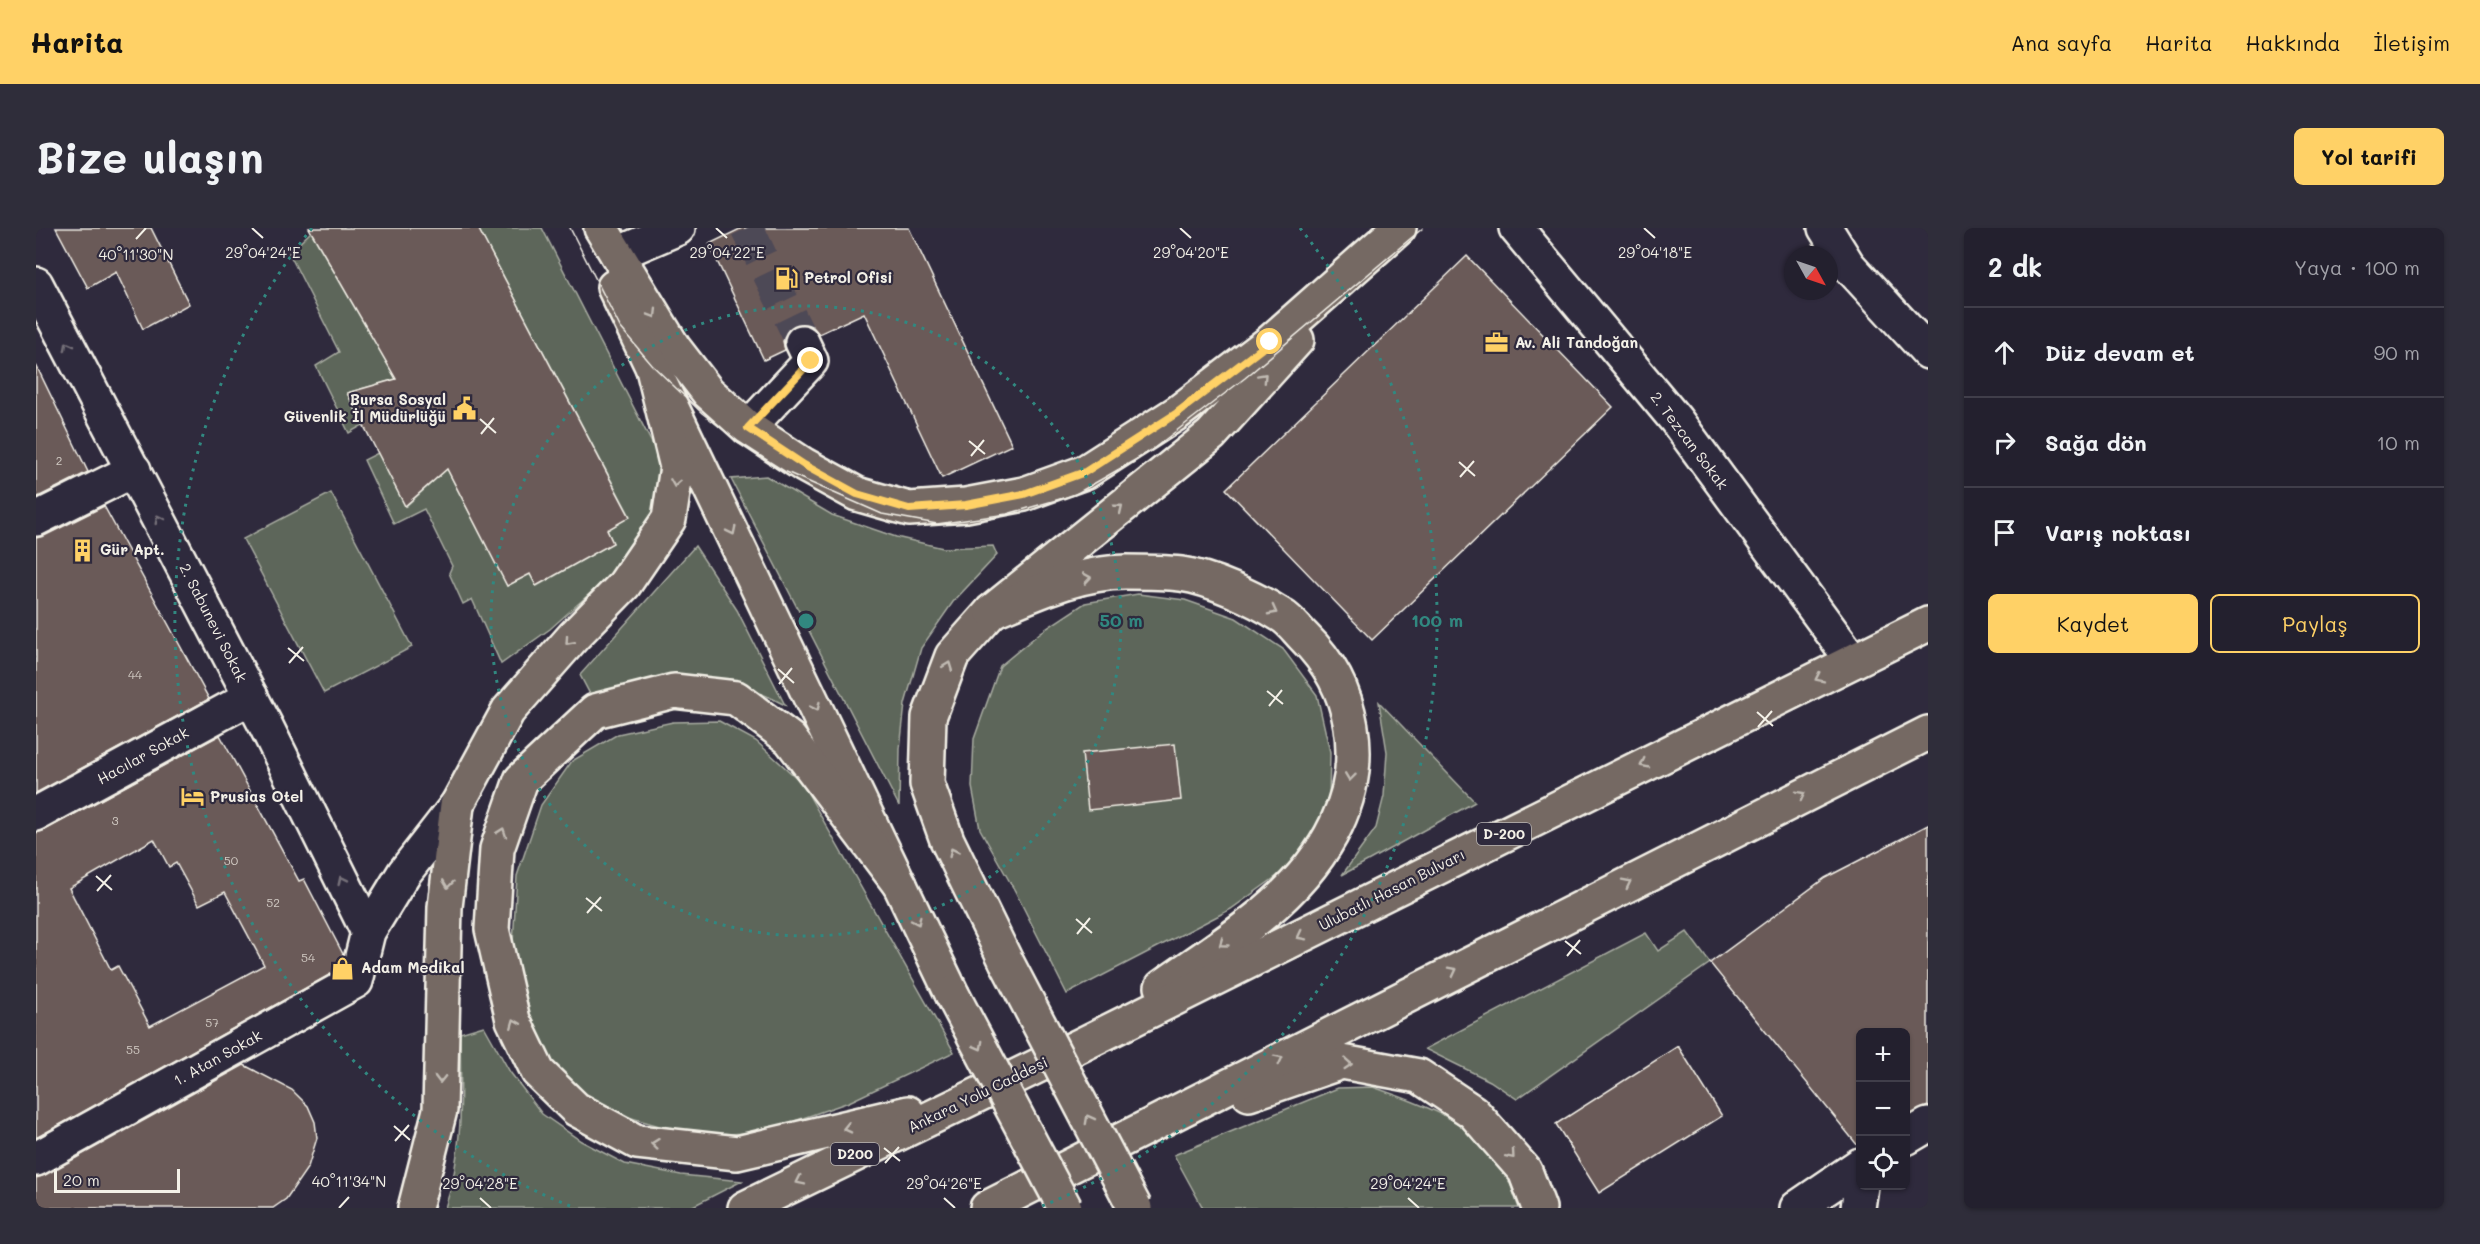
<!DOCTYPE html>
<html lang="tr">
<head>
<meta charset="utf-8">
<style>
	body { margin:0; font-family:Mali,sans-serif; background:#2f2d3a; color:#f1f3f6 }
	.controls { position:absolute; right:18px; bottom:18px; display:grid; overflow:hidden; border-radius:9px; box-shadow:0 2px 4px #0004 }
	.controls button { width:54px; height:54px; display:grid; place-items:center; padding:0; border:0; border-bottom:2px solid #403e4a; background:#23202e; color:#f1f3f6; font:30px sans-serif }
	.compass { position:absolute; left:1748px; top:18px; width:54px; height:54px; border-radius:50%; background:#23202e; box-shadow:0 2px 4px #0004; rotate:130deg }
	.scale { position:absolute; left:18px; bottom:15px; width:126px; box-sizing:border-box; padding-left:6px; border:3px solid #f4f1e8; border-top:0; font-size:16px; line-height:21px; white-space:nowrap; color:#f4f1e8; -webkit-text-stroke:4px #2f2a3d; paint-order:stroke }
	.stop { position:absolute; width:18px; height:18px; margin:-14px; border:4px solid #ffd166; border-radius:50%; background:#fff }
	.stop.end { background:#ffd166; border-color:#fff; box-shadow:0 2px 6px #0008 }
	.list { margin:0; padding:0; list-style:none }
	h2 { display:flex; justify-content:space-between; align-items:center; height:78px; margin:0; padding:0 24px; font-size:26px }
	h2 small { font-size:20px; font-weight:400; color:#a3a3aa }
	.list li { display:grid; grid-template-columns:39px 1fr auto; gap:18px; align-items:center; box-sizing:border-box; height:90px; padding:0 24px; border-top:2px solid #403e4a }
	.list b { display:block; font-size:22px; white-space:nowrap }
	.list em { font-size:20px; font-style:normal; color:#a3a3aa }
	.actions { display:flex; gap:12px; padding:18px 24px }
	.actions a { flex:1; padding:14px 0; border:2px solid #ffd166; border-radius:9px; text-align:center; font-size:21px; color:#ffd166 }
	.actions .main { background:#ffd166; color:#111 }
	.icon { flex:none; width:33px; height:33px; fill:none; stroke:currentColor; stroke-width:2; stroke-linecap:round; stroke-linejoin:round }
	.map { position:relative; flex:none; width:1892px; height:980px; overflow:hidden; border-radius:9px }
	header { display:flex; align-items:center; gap:36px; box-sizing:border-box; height:84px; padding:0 30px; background:#ffd166; color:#111 }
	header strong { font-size:28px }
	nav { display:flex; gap:33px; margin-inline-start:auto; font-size:21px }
	.intro { display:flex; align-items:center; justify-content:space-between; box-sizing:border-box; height:144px; padding:0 36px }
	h1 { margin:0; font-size:42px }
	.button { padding:15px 27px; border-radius:9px; background:#ffd166; color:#111; font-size:21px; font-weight:700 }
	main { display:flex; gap:36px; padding:0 36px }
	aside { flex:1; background:#23202e; border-radius:9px; box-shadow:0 2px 4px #0004 }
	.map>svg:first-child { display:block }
	.green { fill:#5d665a; stroke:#a8aca1; stroke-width:1.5 }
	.building { fill:#6b5a58; stroke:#f4f1e8; stroke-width:1.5; fill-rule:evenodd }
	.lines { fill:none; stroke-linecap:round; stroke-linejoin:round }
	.minor-tunnel { stroke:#4d4857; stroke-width:33; stroke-dasharray:33 16; stroke-linecap:butt }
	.minor-casing { stroke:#f4f1e8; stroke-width:38 }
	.major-casing { stroke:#f4f1e8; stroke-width:38 }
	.highway-casing { stroke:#f4f1e8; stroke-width:38 }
	.minor { stroke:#2f2a3d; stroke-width:33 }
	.major { stroke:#756964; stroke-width:33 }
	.highway { stroke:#756964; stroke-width:33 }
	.tram { stroke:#f4f1e8; stroke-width:1.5 }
	.major-bridge-casing { stroke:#f4f1e8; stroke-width:38; stroke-linecap:butt }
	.major-bridge { stroke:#756964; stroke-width:33 }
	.oneway { stroke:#c1bbb3 }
	.oneway2 { stroke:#747079 }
	.route { stroke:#ffd166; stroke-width:8 }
	.ticks { fill:none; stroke:#f4f1e8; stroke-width:2 }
	.ring { fill:none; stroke:#318880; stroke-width:3; stroke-dasharray:3 6 }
	.labels { text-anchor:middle; stroke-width:4.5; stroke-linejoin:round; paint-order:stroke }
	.number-label { font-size:12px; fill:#d2cbc4 }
	.shield { fill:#2f2a3d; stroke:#b9b5b5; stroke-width:1.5 }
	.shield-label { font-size:14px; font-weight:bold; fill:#f4f1e8 }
	.poi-label { font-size:15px; font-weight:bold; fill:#f4f1e8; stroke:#2f2a3d; text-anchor:start }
	.street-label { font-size:15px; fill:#f4f1e8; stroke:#2f2a3d }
	.ticks-label { font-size:15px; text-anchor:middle; fill:#f4f1e8; stroke:#2f2a3d; stroke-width:4.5; stroke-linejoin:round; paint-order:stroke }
	.centre { fill:#318880; stroke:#2f2a3d; stroke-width:3 }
	.ring-label { font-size:18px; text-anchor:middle; font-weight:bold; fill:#318880; stroke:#2f2a3d; stroke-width:4.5; stroke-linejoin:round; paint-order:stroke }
</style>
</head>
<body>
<header>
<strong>Harita</strong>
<nav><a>Ana sayfa</a><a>Harita</a><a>Hakkında</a><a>İletişim</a></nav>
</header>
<div class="intro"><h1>Bize ulaşın</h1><a class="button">Yol tarifi</a></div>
<main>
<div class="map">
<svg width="1892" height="980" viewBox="0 0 1892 980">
	<rect width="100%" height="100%" fill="#2f2a3d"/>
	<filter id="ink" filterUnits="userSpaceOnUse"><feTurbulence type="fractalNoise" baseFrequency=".0167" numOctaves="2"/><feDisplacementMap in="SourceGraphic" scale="12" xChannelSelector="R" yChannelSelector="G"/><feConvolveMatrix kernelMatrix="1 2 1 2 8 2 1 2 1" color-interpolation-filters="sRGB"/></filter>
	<g filter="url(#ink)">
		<g class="green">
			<path d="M442,0h64l117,229v55l-26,43 -83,74 -49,35 -29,-65 -9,5 -14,-31 3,-7 -28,-57 -30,15 -30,-64 14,-7 28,53 41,-37 60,117 23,-12 7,12 76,-43 -6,-13 23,-14z"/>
			<path d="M275,4l85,147 -49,14 16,32 -14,8 -33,-67 23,-14 -50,-99z"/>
			<path d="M730,248l66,39 64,22 47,11 50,-2 4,9 -44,47 -32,46 -16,56 -5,45 -1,57 -168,-327z"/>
			<path d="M295,265l81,154 -88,46 -81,-154z"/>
			<path d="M659,318l42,64 48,95c-75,-40 -116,-32 -194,-9l-11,-21z"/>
			<path d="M1102,366l47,6 51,18 47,31 34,46 13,57 -1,49 -20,44 -32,31 -46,33 -164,85 -52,-103 -35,-62 -8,-42 2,-48 26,-73 41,-34 44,-29z"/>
			<path d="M1343,474l96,100 -133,73 34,-47 8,-32 3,-44z"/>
			<path d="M683,493l37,20 46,42 152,269 -105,50 -86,30 -69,4 -69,-20 -45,-23 -33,-31 -21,-52 -13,-67 4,-67 24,-71 31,-44 46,-27 55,-12z"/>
			<path d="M1651,704l23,31 -193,136 -27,-18 -65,-32 221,-116 12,18z"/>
			<path d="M448,798l26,46 32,42 39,27 44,23 56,11 61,6 -53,27h-244c19,-56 16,-117 15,-175z"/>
			<path d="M1337,859c48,17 104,35 131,82 6,12 10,26 15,39h-316l-29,-53 164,-67z"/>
		</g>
		<g class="building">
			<path d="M20,0h95l38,76 -46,25 -27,-57 -28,16z"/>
			<path d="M273,0h169l152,289 -23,13 6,13 -77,43 -6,-12 -23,12 -60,-117 -42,37 -58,-113 49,-14z"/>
			<path d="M706,0h167l103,217 -70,33 -78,-165 -45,21 -7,-8 -8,-3 -9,2 -9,7 -3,9 2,9 -21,10 -55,-116z"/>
			<path d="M1431,28l146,151 -241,233 -146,-151z"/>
			<path d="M0,137l52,107 -52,26z"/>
			<path d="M68,278l105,193 -173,94v-255l8,-2z"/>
			<path d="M184,507l79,146 5,-2 39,75 -3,15 -304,169v-305l9,-3zM118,611l15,28 7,-4 23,42 26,-13 39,73 -114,61 -32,-60 -7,4 -42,-82z"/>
			<path d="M1139,516l6,56 -93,10 -6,-57z"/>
			<path d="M1892,597v281l-23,11v-85h-45v115l-2,-1 -148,-183 115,-85z"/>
			<path d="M1642,818l44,70 -123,77 -43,-69z"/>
			<path d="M208,837l48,25 16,16 7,16 2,16 -9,29 -22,32 -13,9h-237v-30l9,-3z"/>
		</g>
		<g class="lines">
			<path class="minor-tunnel" d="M711,0l55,114"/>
			<defs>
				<g id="minor">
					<path d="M1480,0l160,192 177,241"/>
					<path d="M1789,0l23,37 80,87"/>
					<path d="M581,26l61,-26"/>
					<path d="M0,56l230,442 102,206"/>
					<path d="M712,200l63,-67 -9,-19"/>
					<path d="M0,291l98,-49"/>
					<path d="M0,586l215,-117"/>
					<path d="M1870,910l22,-13"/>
					<path d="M0,931l320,-178 12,-49 36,-59 53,-68"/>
					<path d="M1761,980l63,-43"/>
					<path d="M1822,980l3,-22"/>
				</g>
				<g id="major">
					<path d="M565,0l73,120 34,44 40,36 56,37 53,29 52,15 57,-4 58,-11 61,-22 92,-59 93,-71 129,-114"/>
					<path d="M578,59l338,707"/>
					<path d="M970,733l-59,-121 -20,-56 2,-67 23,-61 40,-45 219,-176 86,-95"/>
				</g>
				<g id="highway">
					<path d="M956,383c43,-18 87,-39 134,-39 18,0 37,0 55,2 30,4 75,25 100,41 9,5 16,15 23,22 51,50 63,123 32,188 -35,74 -110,116 -174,162"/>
					<path d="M864,657l-110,-146 -54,-41 -62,-7 -79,20 -74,69 -24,69 -5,80 21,91 25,52 38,37 61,33 100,11 171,-40"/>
					<path d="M1213,866l93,-32 77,14 54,36 52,59 14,37"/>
					<path d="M379,980l25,-98 5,-203 12,-102 51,-94 66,-75 50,-51 45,-66 8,-52 -25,-102"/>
					<path d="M709,980l336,-163 847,-421"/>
					<path d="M951,980l941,-475"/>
				</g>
			</defs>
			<use href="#minor" class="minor-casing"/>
			<use href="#major" class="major-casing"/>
			<use href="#highway" class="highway-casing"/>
			<use href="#minor" class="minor"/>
			<use href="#major" class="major"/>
			<use href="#highway" class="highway"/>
			<path class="tram" d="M534,0l50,99 32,38 50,48 37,29 45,29 98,43 55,10 70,-10 67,-19 75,-43 96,-74 178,-150"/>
			<defs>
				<g id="major-bridge">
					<path d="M970,733l129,247"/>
					<path d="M916,766l113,214"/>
				</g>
			</defs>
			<use href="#major-bridge" class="major-bridge-casing"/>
			<use href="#major-bridge" class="major-bridge"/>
		</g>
		<defs><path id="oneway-chevron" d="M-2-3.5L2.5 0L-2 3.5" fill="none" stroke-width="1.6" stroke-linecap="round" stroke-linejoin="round" transform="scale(1.5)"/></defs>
		<g class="oneway">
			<use href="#oneway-chevron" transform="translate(617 86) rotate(59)"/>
			<use href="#oneway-chevron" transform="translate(1227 149) rotate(-47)"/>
			<use href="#oneway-chevron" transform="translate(639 255) rotate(99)"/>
			<use href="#oneway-chevron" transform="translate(1083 280) rotate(-39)"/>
			<use href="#oneway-chevron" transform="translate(696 303) rotate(64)"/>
			<use href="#oneway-chevron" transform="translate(1051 350) rotate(-9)"/>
			<use href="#oneway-chevron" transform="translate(1237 383) rotate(28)"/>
			<use href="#oneway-chevron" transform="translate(533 413) rotate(132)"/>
			<use href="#oneway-chevron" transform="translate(912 438) rotate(-69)"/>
			<use href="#oneway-chevron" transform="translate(1783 450) rotate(154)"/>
			<use href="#oneway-chevron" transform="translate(780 479) rotate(64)"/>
			<use href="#oneway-chevron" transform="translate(1608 536) rotate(153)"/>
			<use href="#oneway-chevron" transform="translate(1314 549) rotate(97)"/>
			<use href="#oneway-chevron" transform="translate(1765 567) rotate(-27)"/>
			<use href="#oneway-chevron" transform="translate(466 604) rotate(-71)"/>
			<use href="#oneway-chevron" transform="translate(917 624) rotate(-116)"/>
			<use href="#oneway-chevron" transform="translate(1591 655) rotate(-27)"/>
			<use href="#oneway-chevron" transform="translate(412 656) rotate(97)"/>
			<use href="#oneway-chevron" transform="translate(881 693) rotate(65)"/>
			<use href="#oneway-chevron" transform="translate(1265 708) rotate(153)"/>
			<use href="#oneway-chevron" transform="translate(1187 715) rotate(144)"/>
			<use href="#oneway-chevron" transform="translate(1417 743) rotate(-27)"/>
			<use href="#oneway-chevron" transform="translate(479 795) rotate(-112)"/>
			<use href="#oneway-chevron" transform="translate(943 818) rotate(62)"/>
			<use href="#oneway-chevron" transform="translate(1243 831) rotate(-27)"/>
			<use href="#oneway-chevron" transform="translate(1312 836) rotate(4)"/>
			<use href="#oneway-chevron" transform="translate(404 851) rotate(91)"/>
			<use href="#oneway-chevron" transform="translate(1053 891) rotate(-118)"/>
			<use href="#oneway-chevron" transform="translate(811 900) rotate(167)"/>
			<use href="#oneway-chevron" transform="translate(619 916) rotate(-174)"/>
			<use href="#oneway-chevron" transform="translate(1475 927) rotate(49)"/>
			<use href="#oneway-chevron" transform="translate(764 953) rotate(154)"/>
		</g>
		<g class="oneway2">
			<use href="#oneway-chevron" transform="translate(32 118) rotate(-118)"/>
			<use href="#oneway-chevron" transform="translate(123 291) rotate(-117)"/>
			<use href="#oneway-chevron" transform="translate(306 652) rotate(-116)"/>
		</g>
	</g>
	<g class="lines" filter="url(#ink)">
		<path class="route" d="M775,133l-63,67 56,37 53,29 52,15 57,-4 58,-11 61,-22 92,-59 93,-71"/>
	</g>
	<path class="ticks" d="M216,0l11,10M680,0l11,10M1144,0l11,10M1608,0l11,10M100,11l10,-11M444,191l16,14M445,206l13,-16M933,213l16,13M935,228l13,-16M1423,234l16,14M1424,249l14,-16M252,420l16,13M253,435l14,-16M742,441l16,14M743,456l13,-16M1231,463l16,13M1233,478l13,-16M1721,484l16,14M1722,499l14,-16M60,648l16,14M61,663l14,-16M550,670l16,13M551,685l14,-16M1040,691l16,14M1041,706l13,-16M1529,713l16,13M1531,728l13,-16M358,898l16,14M359,913l14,-16M848,920l16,13M849,935l14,-16M444,970l11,10M908,970l11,10M1372,970l11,10M303,980l10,-11"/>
	<g class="ring">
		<circle cx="770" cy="393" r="315"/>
		<path d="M534 978A631 631 0 0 1 276 0M1264 0A631 631 0 0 1 1006 978"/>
	</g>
	<defs>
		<symbol id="fuel-bare" viewBox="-9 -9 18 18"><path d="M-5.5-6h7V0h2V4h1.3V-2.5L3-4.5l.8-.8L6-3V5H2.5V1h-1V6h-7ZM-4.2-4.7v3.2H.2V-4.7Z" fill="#ffd166" stroke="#2f2a3d" stroke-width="2.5" paint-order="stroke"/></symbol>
		<symbol id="office-bare" viewBox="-9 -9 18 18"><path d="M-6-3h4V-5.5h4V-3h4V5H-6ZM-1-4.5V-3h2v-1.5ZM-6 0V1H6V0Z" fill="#ffd166" stroke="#2f2a3d" stroke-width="2.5" paint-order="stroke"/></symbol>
		<symbol id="civic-bare" viewBox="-9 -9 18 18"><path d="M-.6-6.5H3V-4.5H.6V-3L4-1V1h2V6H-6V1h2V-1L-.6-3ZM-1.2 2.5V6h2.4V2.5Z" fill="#ffd166" stroke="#2f2a3d" stroke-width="2.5" paint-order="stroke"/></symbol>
		<symbol id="building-bare" viewBox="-9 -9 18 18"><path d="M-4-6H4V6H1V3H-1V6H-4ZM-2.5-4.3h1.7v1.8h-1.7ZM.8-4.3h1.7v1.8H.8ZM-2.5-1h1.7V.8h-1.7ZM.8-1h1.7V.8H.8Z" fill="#ffd166" stroke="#2f2a3d" stroke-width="2.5" paint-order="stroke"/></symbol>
		<symbol id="hotel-bare" viewBox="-9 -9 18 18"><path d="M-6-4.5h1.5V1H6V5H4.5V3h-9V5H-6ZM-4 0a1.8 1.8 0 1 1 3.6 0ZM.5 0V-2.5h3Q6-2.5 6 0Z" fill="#ffd166" stroke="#2f2a3d" stroke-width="2.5" paint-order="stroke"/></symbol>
		<symbol id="shop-bare" viewBox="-9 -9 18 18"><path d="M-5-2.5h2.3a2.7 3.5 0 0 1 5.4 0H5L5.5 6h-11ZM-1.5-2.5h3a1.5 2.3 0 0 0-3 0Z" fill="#ffd166" stroke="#2f2a3d" stroke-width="2.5" paint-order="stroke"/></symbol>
	</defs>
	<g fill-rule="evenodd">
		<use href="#fuel-bare" x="734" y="34" width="33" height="33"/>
		<use href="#office-bare" x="1444" y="98" width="33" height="33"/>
		<use href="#civic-bare" x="412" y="164" width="33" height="33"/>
		<use href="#building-bare" x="30" y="306" width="33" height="33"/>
		<use href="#hotel-bare" x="140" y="552" width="33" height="33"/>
		<use href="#shop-bare" x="290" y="724" width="33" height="33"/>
	</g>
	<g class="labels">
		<g class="number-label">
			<text x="23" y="237">2</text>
			<text x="99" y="451">44</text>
			<text x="79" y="597">3</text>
			<text x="195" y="637">50</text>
			<text x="237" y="679">52</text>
			<text x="272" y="734">54</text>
			<text x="176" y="799">57</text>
			<text x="97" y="826">55</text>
		</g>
		<g class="shield">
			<rect x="1441" y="595" width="54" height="22" rx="4.5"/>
			<rect x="795" y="915" width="48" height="22" rx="4.5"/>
		</g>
		<g class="shield-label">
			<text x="1468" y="611">D-200</text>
			<text x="819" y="931">D200</text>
		</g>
		<g class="poi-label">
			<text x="768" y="55">Petrol Ofisi</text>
			<text x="1479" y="120">Av. Ali Tandoğan</text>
			<text x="410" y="177" text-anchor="end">Bursa Sosyal<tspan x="410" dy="17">Güvenlik İl Müdürlüğü</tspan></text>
			<text x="64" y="327">Gür Apt.</text>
			<text x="174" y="574">Prusias Otel</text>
			<text x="325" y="745">Adam Medikal</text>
		</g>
		<g class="street-label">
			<text transform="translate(1653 213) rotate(53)" y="5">2. Tezcan Sokak</text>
			<text transform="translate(177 395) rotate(63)" y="5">2. Sabunevi Sokak</text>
			<text transform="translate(107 528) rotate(-29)" y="5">Hacılar Sokak</text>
			<text transform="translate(1356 662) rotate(-27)" y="5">Ulubatlı Hasan Bulvarı</text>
			<text transform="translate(182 830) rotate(-29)" y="5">1. Atan Sokak</text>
			<text transform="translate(942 867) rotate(-26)" y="5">Ankara Yolu Caddesi</text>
		</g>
	</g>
	<g class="ticks-label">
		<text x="227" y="30">29°04'24"E</text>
		<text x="691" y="30">29°04'22"E</text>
		<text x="1155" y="30">29°04'20"E</text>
		<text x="1619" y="30">29°04'18"E</text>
		<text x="100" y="32">40°11'30"N</text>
		<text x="313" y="959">40°11'34"N</text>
		<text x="444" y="961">29°04'28"E</text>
		<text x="908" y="961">29°04'26"E</text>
		<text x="1372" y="961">29°04'24"E</text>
	</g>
	<circle cx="770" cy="393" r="9" class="centre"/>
	<g class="ring-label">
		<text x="1085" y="399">50 m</text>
		<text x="1401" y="399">100 m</text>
	</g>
</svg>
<div class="controls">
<button>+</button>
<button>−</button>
<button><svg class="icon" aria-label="locate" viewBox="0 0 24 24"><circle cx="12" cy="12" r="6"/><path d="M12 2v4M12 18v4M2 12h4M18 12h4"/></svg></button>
</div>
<svg class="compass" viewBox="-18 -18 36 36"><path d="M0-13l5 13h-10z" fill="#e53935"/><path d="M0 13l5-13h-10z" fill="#a3a3aa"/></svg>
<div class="scale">20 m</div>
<div class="stop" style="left:1234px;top:114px"></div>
<div class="stop end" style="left:775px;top:133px"></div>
</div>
<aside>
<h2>2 dk<small>Yaya · 100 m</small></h2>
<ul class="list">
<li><svg class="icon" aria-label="ahead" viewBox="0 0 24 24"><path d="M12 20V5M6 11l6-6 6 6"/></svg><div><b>Düz devam et</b></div><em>90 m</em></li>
<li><svg class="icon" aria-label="right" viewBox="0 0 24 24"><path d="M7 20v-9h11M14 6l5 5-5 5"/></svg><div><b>Sağa dön</b></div><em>10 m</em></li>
<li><svg class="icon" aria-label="arrive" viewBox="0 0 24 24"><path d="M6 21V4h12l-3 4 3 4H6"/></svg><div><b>Varış noktası</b></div></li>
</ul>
<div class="actions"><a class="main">Kaydet</a><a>Paylaş</a></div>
</aside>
</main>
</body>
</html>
